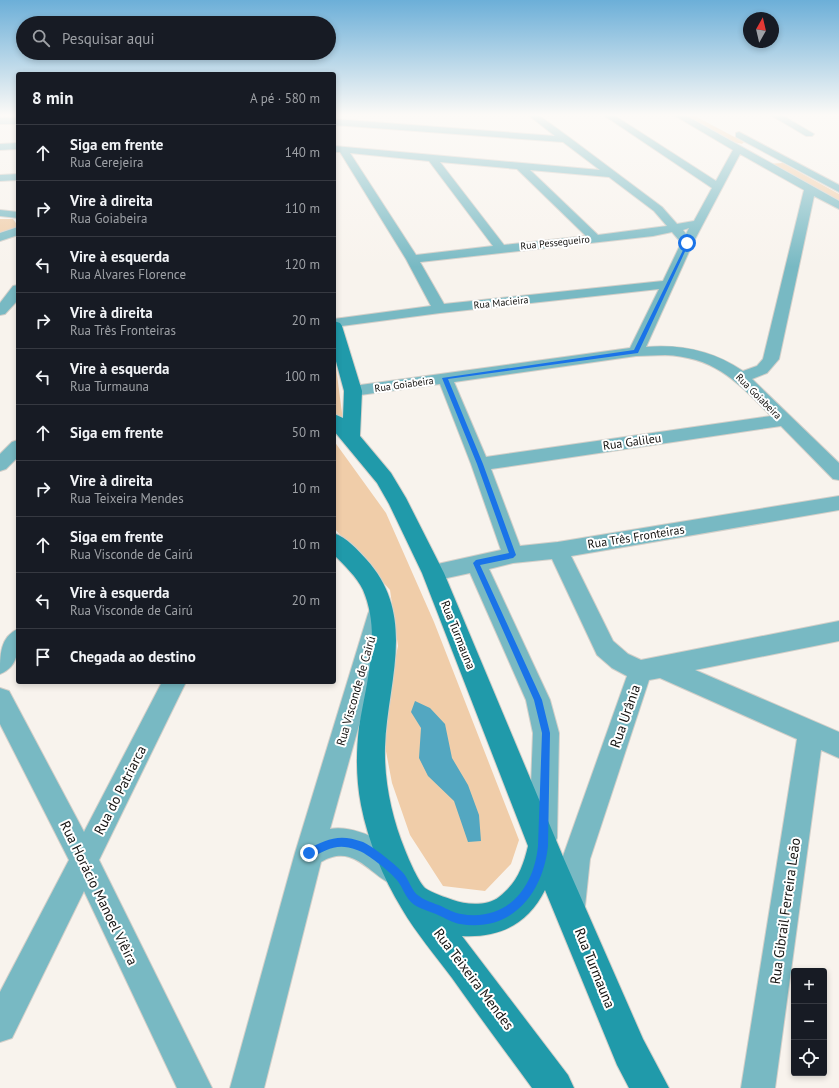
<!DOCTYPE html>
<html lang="pt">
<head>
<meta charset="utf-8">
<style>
	body { margin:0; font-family:"PT Sans",sans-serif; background:#242831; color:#f1f3f6 }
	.controls { position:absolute; right:12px; bottom:12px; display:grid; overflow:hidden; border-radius:4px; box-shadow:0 2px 6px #0003 }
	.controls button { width:36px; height:36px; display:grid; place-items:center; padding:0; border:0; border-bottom:1px solid #363941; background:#171b24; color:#f1f3f6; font:20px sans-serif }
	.compass { position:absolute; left:743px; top:12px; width:36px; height:36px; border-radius:50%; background:#171b24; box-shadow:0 2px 6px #0003; rotate:8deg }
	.stop { position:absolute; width:12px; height:12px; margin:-9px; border:3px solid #1a73e8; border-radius:50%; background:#fff }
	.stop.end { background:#1a73e8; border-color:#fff; box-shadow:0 1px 4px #0008 }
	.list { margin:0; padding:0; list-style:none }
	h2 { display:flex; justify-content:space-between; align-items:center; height:52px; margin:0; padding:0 16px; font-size:17px }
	h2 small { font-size:13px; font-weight:400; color:#9ea1a6 }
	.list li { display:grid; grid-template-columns:26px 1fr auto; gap:12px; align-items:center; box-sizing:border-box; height:56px; padding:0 16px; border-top:1px solid #363941 }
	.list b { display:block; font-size:15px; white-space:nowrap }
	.list p { margin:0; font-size:13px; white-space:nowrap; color:#9ea1a6 }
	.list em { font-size:13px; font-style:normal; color:#9ea1a6 }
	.icon { flex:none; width:22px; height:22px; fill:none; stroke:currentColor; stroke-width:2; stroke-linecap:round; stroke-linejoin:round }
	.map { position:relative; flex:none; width:839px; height:1088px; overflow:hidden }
	.search { position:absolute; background:#171b24; box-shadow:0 2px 6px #0003; left:16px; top:16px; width:320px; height:44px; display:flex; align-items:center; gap:10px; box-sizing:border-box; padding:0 14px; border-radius:22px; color:#9ea1a6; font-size:15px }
	.panel { position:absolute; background:#171b24; box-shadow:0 2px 6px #0003; left:16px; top:72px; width:320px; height:612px; border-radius:4px }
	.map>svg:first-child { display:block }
	.green { fill:#f0cda9 }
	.water { fill:#53a7c1 }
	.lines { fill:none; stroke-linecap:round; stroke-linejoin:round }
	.minor-casing { stroke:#d3cfc9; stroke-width:2 }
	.secondary-casing { stroke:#d3cfc9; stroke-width:2 }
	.minor { fill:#78b9c3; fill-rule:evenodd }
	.secondary { fill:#209aaa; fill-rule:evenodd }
	.route { fill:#1a73e8 }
	.labels { text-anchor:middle; stroke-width:4; stroke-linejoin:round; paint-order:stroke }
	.far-street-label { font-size:10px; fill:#13110f; stroke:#fff }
	.street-label { font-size:12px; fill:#13110f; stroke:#fff }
	.near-street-label { font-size:14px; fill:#13110f; stroke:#fff }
</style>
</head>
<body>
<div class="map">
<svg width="839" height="1088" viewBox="0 0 839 1088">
	<rect width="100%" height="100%" fill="#f8f3ed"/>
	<g class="green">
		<path d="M681,114h10l53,28 -2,2 -8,-2z"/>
		<path d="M783,163l56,31v10l-72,-40z"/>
		<path d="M0,219h13l5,7 -5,4 -13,4z"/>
		<path d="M334,352l8,61v5l-8,-3z"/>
		<path d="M334,441l52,72 48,109 85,218 -8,24 -26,27 -42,-5 -33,-51 -18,-52 -11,-58 17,-79 -8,-56 -56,-62z"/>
	</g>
	<path class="water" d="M415,701l15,7 15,16 7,34 16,27 11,30 2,26 -13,1 -14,-41 -26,-25 -9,-18 2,-30 -10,-16z"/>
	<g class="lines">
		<defs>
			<g id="minor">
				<path d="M527,114h10l33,24 92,69 15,17 17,-3 18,-33 -110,-74h10l104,67 17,-31 -61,-36h11l156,87v8l-25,-13 -35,163 -12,14 -15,6 87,84v17l-6,-1 -52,-53 -290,43 29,77 38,-4 281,-46v14l-268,46 42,85 15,13 13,6 198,-39v20l-144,29 144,62v26l-18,-8 -46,338h-34l56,-349 -137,-61 -11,2 -59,179 -5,47 -5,10 -10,5 -10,-5 -5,-10 7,-47 65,-183 -15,-8 -15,-13 -45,-96 -39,4 -24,6 61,131 9,33 -2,105 -4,10 -10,4 -10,-4 -4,-10 4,-105 -7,-33 -56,-127 -37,8 -7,-2 -3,-6 3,-6 7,-2 68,-15 -30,-86 -31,-80 -87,12 -6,-1 -2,-4 2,-4 6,-1 277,-38 29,-59 -219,24 -106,14v-8l97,-13 -25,-47 -66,-107h-6v-6l266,24 -37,-28 -229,-17v-6l221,17zM350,153l79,8 64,85 -77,9zM740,154l64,36 -41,169 -6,7 -14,5c-30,-20 -61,-27 -97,-24l47,-104zM440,162l77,7 69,67 -82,9zM530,170l79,7 45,34 13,15 -69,9zM689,228l-3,6 -3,-4zM672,232l6,7h5l-20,42 -219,23 -24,-42 233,-26zM665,355c51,2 73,28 106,61l-285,41 -32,-75 182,-26z"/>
				<path d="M769,114h11l34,20 -2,2h-6z"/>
				<rect x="0" y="118" width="18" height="6"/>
				<path d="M739,132l100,53v7l-103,-55v-4z"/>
				<path d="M18,143v6l-18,1v-6z"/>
				<path d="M18,174v6l-18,1v-6z"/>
				<path d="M0,210l18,2v6l-18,-2z"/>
				<path d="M18,227v8l-18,6v-8z"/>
				<path d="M18,285v15l-13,14 -5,1v-12l13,-17z"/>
				<path d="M18,440v17l-12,12 -6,2v-17l12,-12z"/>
				<path d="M379,605l8,2 3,7 -60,215c27,-5 71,18 81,44l-4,10 -10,4c-28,-11 -42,-45 -76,-25l-57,226h-34l65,-235 73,-239 3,-7z"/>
				<path d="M18,629c0,19 2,37 -18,45 0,-19 0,-37 18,-45z"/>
				<path d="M162,682h24l-87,178 113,228h-35l-93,-197 -72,147 -12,4v-50l69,-132 -69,-136v-36l9,3 75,141z"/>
			</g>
			<path id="secondary" d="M334,321l6,2 2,3 20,65 -2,45 31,37 15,25 38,75 120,286 79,180 26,49h-40l-12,-23 -72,-175c-17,34 -45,48 -83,46l106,139 6,13h-42c-27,-37 -54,-73 -80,-110 -17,-23 -36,-45 -50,-69 -19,-31 -34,-68 -41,-104 -5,-26 -5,-52 -2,-78 7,-44 23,-93 4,-137 -6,-13 -19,-25 -29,-35v-22c13,5 23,16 32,26 52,57 21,123 19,188 -1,35 7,71 20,103 4,10 13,31 20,38 5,4 22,10 28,12 13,5 35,6 46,-3 18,-14 24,-30 29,-51l-106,-273 -33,-69 -12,-21 -43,-52v-17l9,4 1,-27 -10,-37z"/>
		</defs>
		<use href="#minor" class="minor-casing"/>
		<use href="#secondary" class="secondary-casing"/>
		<use href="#minor" class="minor"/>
		<use href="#secondary" class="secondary"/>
	</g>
	<linearGradient id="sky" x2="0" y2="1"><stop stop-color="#6cafd8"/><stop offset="0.43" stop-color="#fcfaf7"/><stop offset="1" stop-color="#fcfaf7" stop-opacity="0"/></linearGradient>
	<rect width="839" height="267" fill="url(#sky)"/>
	<path class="route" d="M687,242l2,1 -51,110 -190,26 35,85 33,91 -3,3 -33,7 62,135 8,33 -2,113c-5,47 -36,87 -88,78 -7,-1 -15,-6 -22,-9 -8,-4 -22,-7 -27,-13 -7,-7 -9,-17 -15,-23 -7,-8 -29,-26 -39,-29 -21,-8 -29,0 -48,8l-3,-2v-6c21,-11 33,-17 57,-8 9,4 35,24 41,32 5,6 8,18 15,22 6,5 15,7 22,10 6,3 13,7 20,8 46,8 73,-26 77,-68l4,-113 -8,-33 -61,-137 3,-3 33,-7 -32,-89 -35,-86 192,-28z"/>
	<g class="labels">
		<g class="far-street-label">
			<text transform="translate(555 242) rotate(-6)" y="4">Rua Pessegueiro</text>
			<text transform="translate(501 302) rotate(-6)" y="4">Rua Macieira</text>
			<text transform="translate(404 384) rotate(-8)" y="4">Rua Goiabeira</text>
			<text transform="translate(759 396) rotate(45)" y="4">Rua Goiabeira</text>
		</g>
		<g class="street-label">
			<text transform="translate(632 442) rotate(-8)" y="4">Rua Galileu</text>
			<text transform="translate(636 537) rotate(-9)" y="4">Rua Três Fronteiras</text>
			<text transform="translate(458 635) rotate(68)" y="4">Rua Turmauna</text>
			<text transform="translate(356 691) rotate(-74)" y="4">Rua Visconde de Cairú</text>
		</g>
		<g class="near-street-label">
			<text transform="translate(625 716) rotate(-71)" y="5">Rua Urânia</text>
			<text transform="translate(120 790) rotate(-63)" y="5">Rua do Patriarca</text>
			<text transform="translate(99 893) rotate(64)" y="5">Rua Horácio Manoel Viêira</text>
			<text transform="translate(785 911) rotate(-82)" y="5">Rua Gibrail Ferreira Leão</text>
			<text transform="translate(595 968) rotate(68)" y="5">Rua Turmauna</text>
			<text transform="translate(474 979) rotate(53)" y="5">Rua Teixeira Mendes</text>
		</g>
	</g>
</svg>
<div class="controls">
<button>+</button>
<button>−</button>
<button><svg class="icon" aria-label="locate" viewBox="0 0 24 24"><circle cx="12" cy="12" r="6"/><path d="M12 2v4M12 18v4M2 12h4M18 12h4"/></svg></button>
</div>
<svg class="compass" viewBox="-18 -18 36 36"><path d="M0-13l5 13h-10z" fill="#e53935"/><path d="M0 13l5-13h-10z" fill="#9ea1a6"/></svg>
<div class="stop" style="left:687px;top:243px"></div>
<div class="stop end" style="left:309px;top:853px"></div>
<div class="search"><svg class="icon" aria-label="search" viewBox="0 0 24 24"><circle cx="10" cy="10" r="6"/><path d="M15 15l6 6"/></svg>Pesquisar aqui</div>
<section class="panel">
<h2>8 min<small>A pé · 580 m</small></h2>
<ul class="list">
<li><svg class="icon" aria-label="ahead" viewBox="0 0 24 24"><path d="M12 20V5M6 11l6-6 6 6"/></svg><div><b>Siga em frente</b><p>Rua Cerejeira</p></div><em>140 m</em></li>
<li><svg class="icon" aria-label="right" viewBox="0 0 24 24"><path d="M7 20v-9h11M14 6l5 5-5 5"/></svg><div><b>Vire à direita</b><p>Rua Goiabeira</p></div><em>110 m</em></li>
<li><svg class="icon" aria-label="left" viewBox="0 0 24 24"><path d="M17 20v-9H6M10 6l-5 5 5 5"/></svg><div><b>Vire à esquerda</b><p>Rua Alvares Florence</p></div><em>120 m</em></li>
<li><svg class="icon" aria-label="right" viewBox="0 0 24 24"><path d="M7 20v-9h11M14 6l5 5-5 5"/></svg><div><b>Vire à direita</b><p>Rua Três Fronteiras</p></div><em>20 m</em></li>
<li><svg class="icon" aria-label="left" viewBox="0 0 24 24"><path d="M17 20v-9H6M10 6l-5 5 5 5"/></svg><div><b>Vire à esquerda</b><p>Rua Turmauna</p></div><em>100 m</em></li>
<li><svg class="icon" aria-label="ahead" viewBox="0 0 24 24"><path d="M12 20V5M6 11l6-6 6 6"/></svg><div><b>Siga em frente</b></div><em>50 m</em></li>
<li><svg class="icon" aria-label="right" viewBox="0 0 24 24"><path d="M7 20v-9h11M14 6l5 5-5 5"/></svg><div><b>Vire à direita</b><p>Rua Teixeira Mendes</p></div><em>10 m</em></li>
<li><svg class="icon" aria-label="ahead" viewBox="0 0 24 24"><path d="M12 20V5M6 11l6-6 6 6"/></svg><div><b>Siga em frente</b><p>Rua Visconde de Cairú</p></div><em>10 m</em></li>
<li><svg class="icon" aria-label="left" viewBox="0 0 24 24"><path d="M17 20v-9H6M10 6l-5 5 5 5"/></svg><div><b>Vire à esquerda</b><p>Rua Visconde de Cairú</p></div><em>20 m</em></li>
<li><svg class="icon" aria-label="arrive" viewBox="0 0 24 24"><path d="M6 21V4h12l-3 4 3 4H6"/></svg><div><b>Chegada ao destino</b></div></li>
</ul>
</section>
</div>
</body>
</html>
